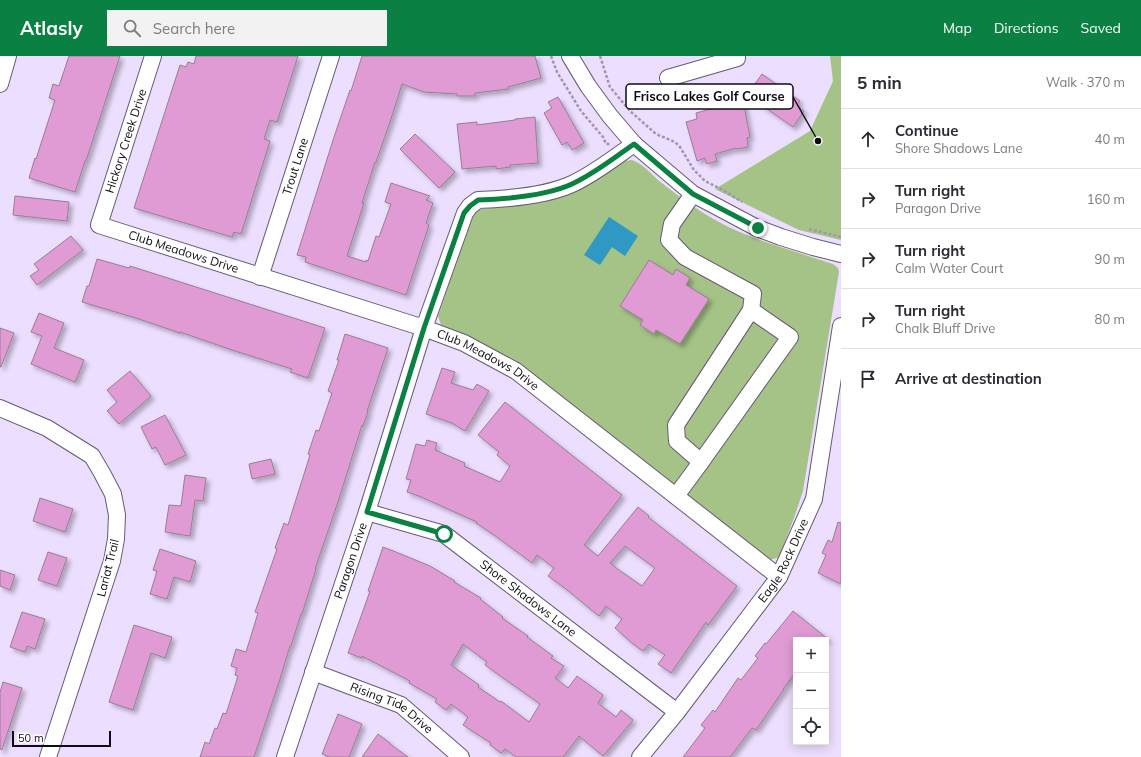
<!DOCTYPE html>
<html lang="en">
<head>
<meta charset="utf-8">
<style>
	body { margin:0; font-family:Mulish,sans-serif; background:#f2f2f3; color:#2b2b33 }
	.controls { position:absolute; right:12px; bottom:12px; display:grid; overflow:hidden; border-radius:0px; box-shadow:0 2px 10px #0003 }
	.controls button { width:36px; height:36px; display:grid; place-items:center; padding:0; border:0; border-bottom:1px solid #e1e1e2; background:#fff; color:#2b2b33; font:20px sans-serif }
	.scale { position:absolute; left:12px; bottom:10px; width:99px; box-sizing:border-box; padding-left:4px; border:2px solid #100b16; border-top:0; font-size:11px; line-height:14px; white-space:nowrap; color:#100b16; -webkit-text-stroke:3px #fff; paint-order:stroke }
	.stop { position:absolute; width:12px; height:12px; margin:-9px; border:3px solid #0b8043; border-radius:50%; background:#fff }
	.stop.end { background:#0b8043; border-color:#fff; box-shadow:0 1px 4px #0008 }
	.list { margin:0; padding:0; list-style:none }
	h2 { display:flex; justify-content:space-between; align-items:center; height:52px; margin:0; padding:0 16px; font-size:17px }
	h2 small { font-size:13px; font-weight:400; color:#7c7c81 }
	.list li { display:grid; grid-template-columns:26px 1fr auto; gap:12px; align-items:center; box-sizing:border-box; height:60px; padding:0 16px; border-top:1px solid #e1e1e2 }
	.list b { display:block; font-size:15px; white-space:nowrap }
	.list p { margin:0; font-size:13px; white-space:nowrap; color:#7c7c81 }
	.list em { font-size:13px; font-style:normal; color:#7c7c81 }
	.icon { flex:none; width:22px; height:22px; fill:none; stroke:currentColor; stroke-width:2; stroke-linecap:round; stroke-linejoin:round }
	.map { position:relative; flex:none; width:841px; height:701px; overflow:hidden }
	header { display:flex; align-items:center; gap:24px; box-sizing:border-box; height:56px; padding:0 20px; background:#0b8043; color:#fff }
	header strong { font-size:19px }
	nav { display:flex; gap:22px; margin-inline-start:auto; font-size:14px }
	.search { width:280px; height:36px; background:#f2f2f3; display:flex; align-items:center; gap:10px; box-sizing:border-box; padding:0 14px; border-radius:0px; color:#7c7c81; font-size:15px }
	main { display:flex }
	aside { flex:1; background:#fff }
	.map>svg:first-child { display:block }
	.green { fill:#a5c387 }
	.water { fill:#3099c3 }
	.building { fill:#e09bd5; stroke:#987d93; fill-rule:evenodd; filter:url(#shadow) }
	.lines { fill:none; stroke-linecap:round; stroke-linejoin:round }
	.minor-casing { stroke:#665a76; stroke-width:18 }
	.path { stroke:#a196ae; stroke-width:2.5; stroke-dasharray:3 2; stroke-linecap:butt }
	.minor { stroke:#fff; stroke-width:16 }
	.route { stroke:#0b8043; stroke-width:5 }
	.labels { text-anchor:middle; stroke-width:3; stroke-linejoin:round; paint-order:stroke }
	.street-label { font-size:12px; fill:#100b16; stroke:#fff }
	.leader { fill:none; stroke:#100b16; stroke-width:1.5 }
	.callout-dot { fill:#100b16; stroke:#fff; stroke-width:1.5 }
	.callout { fill:#fff; stroke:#100b16; stroke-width:1.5 }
	.callout-label { font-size:13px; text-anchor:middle; font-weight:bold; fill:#100b16 }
</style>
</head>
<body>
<header>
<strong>Atlasly</strong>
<div class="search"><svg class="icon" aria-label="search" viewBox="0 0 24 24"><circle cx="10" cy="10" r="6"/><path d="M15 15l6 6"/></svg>Search here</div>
<nav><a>Map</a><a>Directions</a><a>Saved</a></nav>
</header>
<main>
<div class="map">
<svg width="841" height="701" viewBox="0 0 841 701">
	<defs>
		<filter id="shadow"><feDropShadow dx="3.5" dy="3.5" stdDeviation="2" flood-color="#0004"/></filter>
	</defs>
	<rect width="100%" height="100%" fill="#ecdefe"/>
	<g class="green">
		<path d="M830,0h11v184l-42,-10 -84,-41 95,-58 23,-50z"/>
		<path d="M632,104c11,4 17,12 26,20 15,12 31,24 47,34 40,25 84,35 128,50l5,4 1,4 -36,219 -9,27 -15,39 -9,3 -243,-190c-27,-17 -55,-33 -86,-45l-3,-9 35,-101 4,-5 76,-12 32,-11 38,-26z"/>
	</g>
	<path class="water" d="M609,161l29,19 -13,20 -13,-9 -12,18 -16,-10z"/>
	<g class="building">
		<path d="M69,0h51l-34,105h-1l-10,31 -46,-14 6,-20 1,1 19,-59 -6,-2 4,-14 6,2z"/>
		<path d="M196,0h102l-21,66 -7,-2 -6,19 6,2 -29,93 -7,-2 -2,5 -98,-29 46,-143 6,2 2,-5 6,2z"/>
		<path d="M362,0h173l6,22 -33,9v2l-33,4v3h-18v-2l-33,-2 -22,-8 -11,35 -15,43h-1l-13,41h2l-17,53 19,6v-2l2,1 8,-25 3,1 12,-33 -6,-2 6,-19 39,13 -4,4 7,3 -7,20 3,2 -23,70 -101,-33 1,-5 -9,-2 36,-115 17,-50 1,1z"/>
		<path d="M762,18l38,27 -3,4 7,6 -11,16 -46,-32z"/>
		<path d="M742,38l8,43 -3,1 1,9 -11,2 -1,-1 -21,6 2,7 -10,3 -2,-6 -8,3 -11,-39 11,-3 -1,-6 22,-6v-2l9,-2 -1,-6z"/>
		<path d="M558,41l26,46 -12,7 -5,-8 -5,3 -18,-32 8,-5 -4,-6z"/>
		<path d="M535,61l3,46 -28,2v2l-14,2v-3l-34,3 -5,-45 20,-2v3l38,-5v-1z"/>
		<path d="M415,78l40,38 -16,16 -39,-39z"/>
		<path d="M15,140l54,6 -2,19 -54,-6z"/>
		<path d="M71,180l12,14 -46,35 -7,-9 9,-6 -5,-6z"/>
		<path d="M97,203l32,9 1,-2 195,62 -17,50 -18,-6 2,-3 -60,-19 -52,-18v1l-44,-15 -54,-16 5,-16h2z"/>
		<path d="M649,204l24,15 3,-6 14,9 -4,7 23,14 -29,45 -24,-14 -2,4 -14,-9 3,-5 -23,-14z"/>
		<path d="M39,257l25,10 -10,25 30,12 -9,22 -44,-18 11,-28 -11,-4z"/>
		<path d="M0,272l14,5 -13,34h-1z"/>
		<path d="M345,278l43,14 -21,63 1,1 -5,14 -1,-1 -23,74 -24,70h1l-14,45h-1l-10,32h-1l-10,33 -26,78h-54l5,-15 4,2 6,-16 2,1 6,-16 3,1 12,-38 -3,-1 2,-7 -6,-2 5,-17 10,3 12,-39 -3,-1 22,-63 -2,-1 9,-25 4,2 22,-70 -2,-1 8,-24 3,1 13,-38 -4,-2 11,-31h-2z"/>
		<path d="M442,312l13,4 -4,11 22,7 4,-6 12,7 -24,40 -13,-8 -26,-9z"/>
		<path d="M130,315l21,25 -32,28 -12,-13 10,-9 -10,-12z"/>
		<path d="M505,346l117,93 -38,50 14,11 40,-49 11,9 -1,1 89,69 -29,39 -2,-3 -35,51 -13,-9 7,-9 -16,-11 -6,7 -11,-8 -17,-15 7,-9 -16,-13 -7,10 -10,-8 -23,-19 -18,-13 6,-8 -17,-13 -5,8 -38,-28 -18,-12 1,-1 -58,-26 -12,-4 4,-12 -5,-1 10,-35 9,2 2,-6 10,3 -2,7 30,13 -1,3 36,16 10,-16 -13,-11 2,-3 -21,-17zM625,490l30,22 -13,18 -23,-16 -9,-7z"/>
		<path d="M165,359l21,40 -21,10 -9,-18 -4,2 -11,-22z"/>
		<path d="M271,403l4,15 -23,5 -3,-15z"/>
		<path d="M185,419l21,3 -3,23 -8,-1 -5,36 -25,-4 4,-27 12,1z"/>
		<path d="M40,442l33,11 -8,23 -32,-11z"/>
		<path d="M838,466l3,1v61l-23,-11 8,-18 -4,-2 6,-13 4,2z"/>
		<path d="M383,491l13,5 34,14 25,15 -1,1 27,16 -1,1 23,18 -1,1 26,18 -1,1 26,19 -2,2 13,8 -9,12 13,10 9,-12 26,19 -5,8 18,14 5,-7 12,10 -30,36 -24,-20 -16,21h-47l-11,-8 -4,4 -11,-8 1,-2 -28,-18 5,-8 -17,-13 -5,6 -11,-8 2,-3 -28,-16 1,-2 -48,-25v2l-14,-5 22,-62h-2zM463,588l24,18 -2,3 55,39 -11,18 -28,-21 -1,1 -22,-15 1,-2 -28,-20z"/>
		<path d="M160,493l36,12 -6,21 -16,-5 -7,22 -17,-5 7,-23 -4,-1z"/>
		<path d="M48,496l19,6 -10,28 -19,-6z"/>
		<path d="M0,514l15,5 -5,15 -10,-4z"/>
		<path d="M793,555l36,29h-33v32l-13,17h1l-28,41 -4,-2 -22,29h-47l22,-29 -4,-3 12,-15 2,2 23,-34 3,2 17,-22 -3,-2 10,-13 1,1z"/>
		<path d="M22,556l23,7 -10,30 -8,-3 -2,6 -15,-5z"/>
		<path d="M134,569l38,12 -7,21 -14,-5 -18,57 -24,-8z"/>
		<path d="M3,626l19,6 -20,62 -2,-1v-57z"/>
		<path d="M338,658l24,10 -13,33h-20l-7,-3z"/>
		<path d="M378,678l12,9v1l18,13h-46z"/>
	</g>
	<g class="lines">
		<defs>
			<g id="minor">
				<path id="s1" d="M153,0l-54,169 325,103 40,15 52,28 263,206"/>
				<path d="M570,0l18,30 22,30 24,28 59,50 64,34 24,9 32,10 28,7"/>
				<path d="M668,22l69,-20v-2"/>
				<path d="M0,28l8,-28"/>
				<path d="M693,138l-21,30 -3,16 16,17 68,37 -2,16 -75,115 1,16 24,21"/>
				<path id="s2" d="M260,221l71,-221"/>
				<path d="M0,352l47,20 45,28 10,17 11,21 4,21 -1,24 -4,22 -64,196"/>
				<path d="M676,440l25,-34 89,-125 -39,-27"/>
				<path id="s3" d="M367,456l77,22 233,178"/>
				<path id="s4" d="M313,616l88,33 60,52"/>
				<path id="s5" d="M285,701l82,-245 57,-184 41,-115 5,-7 8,-6c28,-1 68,-4 94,-16 22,-10 42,-26 62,-40"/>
				<path id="s6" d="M640,701l37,-45 102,-135 35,-78 27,-173"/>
			</g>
		</defs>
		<use href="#minor" class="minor-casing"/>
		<g class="path">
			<path d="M551,0l6,16 24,39 22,26 3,7h4"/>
			<path d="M600,0l10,31 20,24 26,23 19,8 5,5 14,23 11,11 18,9 19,12"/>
			<path d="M809,173l32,8"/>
		</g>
		<use href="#minor" class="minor"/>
	</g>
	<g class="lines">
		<path class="route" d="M444,478l-77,-22 57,-184 40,-115 6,-7 8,-6c28,-1 68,-4 94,-16 22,-10 42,-26 62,-40l59,50 65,34"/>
	</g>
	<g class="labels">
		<g class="street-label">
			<text transform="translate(126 85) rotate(-72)" y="4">Hickory Creek Drive</text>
			<text dy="4" stroke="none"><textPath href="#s2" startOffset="116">Trout Lane</textPath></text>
			<text dy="4" stroke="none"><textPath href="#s1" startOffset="266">Club Meadows Drive</textPath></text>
			<text dy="4" stroke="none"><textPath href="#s1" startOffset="590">Club Meadows Drive</textPath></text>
			<text dy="4" stroke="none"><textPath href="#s6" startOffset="244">Eagle Rock Drive</textPath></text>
			<text dy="4" stroke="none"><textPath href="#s5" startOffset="207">Paragon Drive</textPath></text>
			<text transform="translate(108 512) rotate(-76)" y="4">Lariat Trail</text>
			<text dy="4" stroke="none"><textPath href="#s3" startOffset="186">Shore Shadows Lane</textPath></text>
			<text dy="4" stroke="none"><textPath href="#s4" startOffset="87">Rising Tide Drive</textPath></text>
		</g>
	</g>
	<path class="leader" d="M818 85L793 41"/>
	<circle class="callout-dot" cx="818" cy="85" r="4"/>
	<rect class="callout" x="626" y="28" width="167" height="25" rx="4"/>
	<g class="callout-label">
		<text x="709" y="45">Frisco Lakes Golf Course</text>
	</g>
</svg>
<div class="controls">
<button>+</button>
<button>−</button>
<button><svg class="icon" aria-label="locate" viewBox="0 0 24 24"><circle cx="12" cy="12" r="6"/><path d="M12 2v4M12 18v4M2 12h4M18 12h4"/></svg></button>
</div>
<div class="scale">50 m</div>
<div class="stop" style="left:444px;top:478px"></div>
<div class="stop end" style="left:758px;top:172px"></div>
</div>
<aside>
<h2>5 min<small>Walk · 370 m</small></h2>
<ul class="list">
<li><svg class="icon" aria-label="ahead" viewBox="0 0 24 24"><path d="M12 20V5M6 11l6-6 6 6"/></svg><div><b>Continue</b><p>Shore Shadows Lane</p></div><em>40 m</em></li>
<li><svg class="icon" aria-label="right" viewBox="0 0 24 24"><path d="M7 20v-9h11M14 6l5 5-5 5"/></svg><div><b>Turn right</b><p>Paragon Drive</p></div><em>160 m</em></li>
<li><svg class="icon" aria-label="right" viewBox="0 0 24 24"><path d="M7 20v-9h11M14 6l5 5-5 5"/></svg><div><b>Turn right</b><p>Calm Water Court</p></div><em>90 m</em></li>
<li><svg class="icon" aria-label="right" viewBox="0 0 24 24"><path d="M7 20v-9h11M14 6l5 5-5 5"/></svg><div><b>Turn right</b><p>Chalk Bluff Drive</p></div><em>80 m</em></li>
<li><svg class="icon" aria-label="arrive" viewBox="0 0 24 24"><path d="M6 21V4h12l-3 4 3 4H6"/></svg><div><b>Arrive at destination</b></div></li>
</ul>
</aside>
</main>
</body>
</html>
